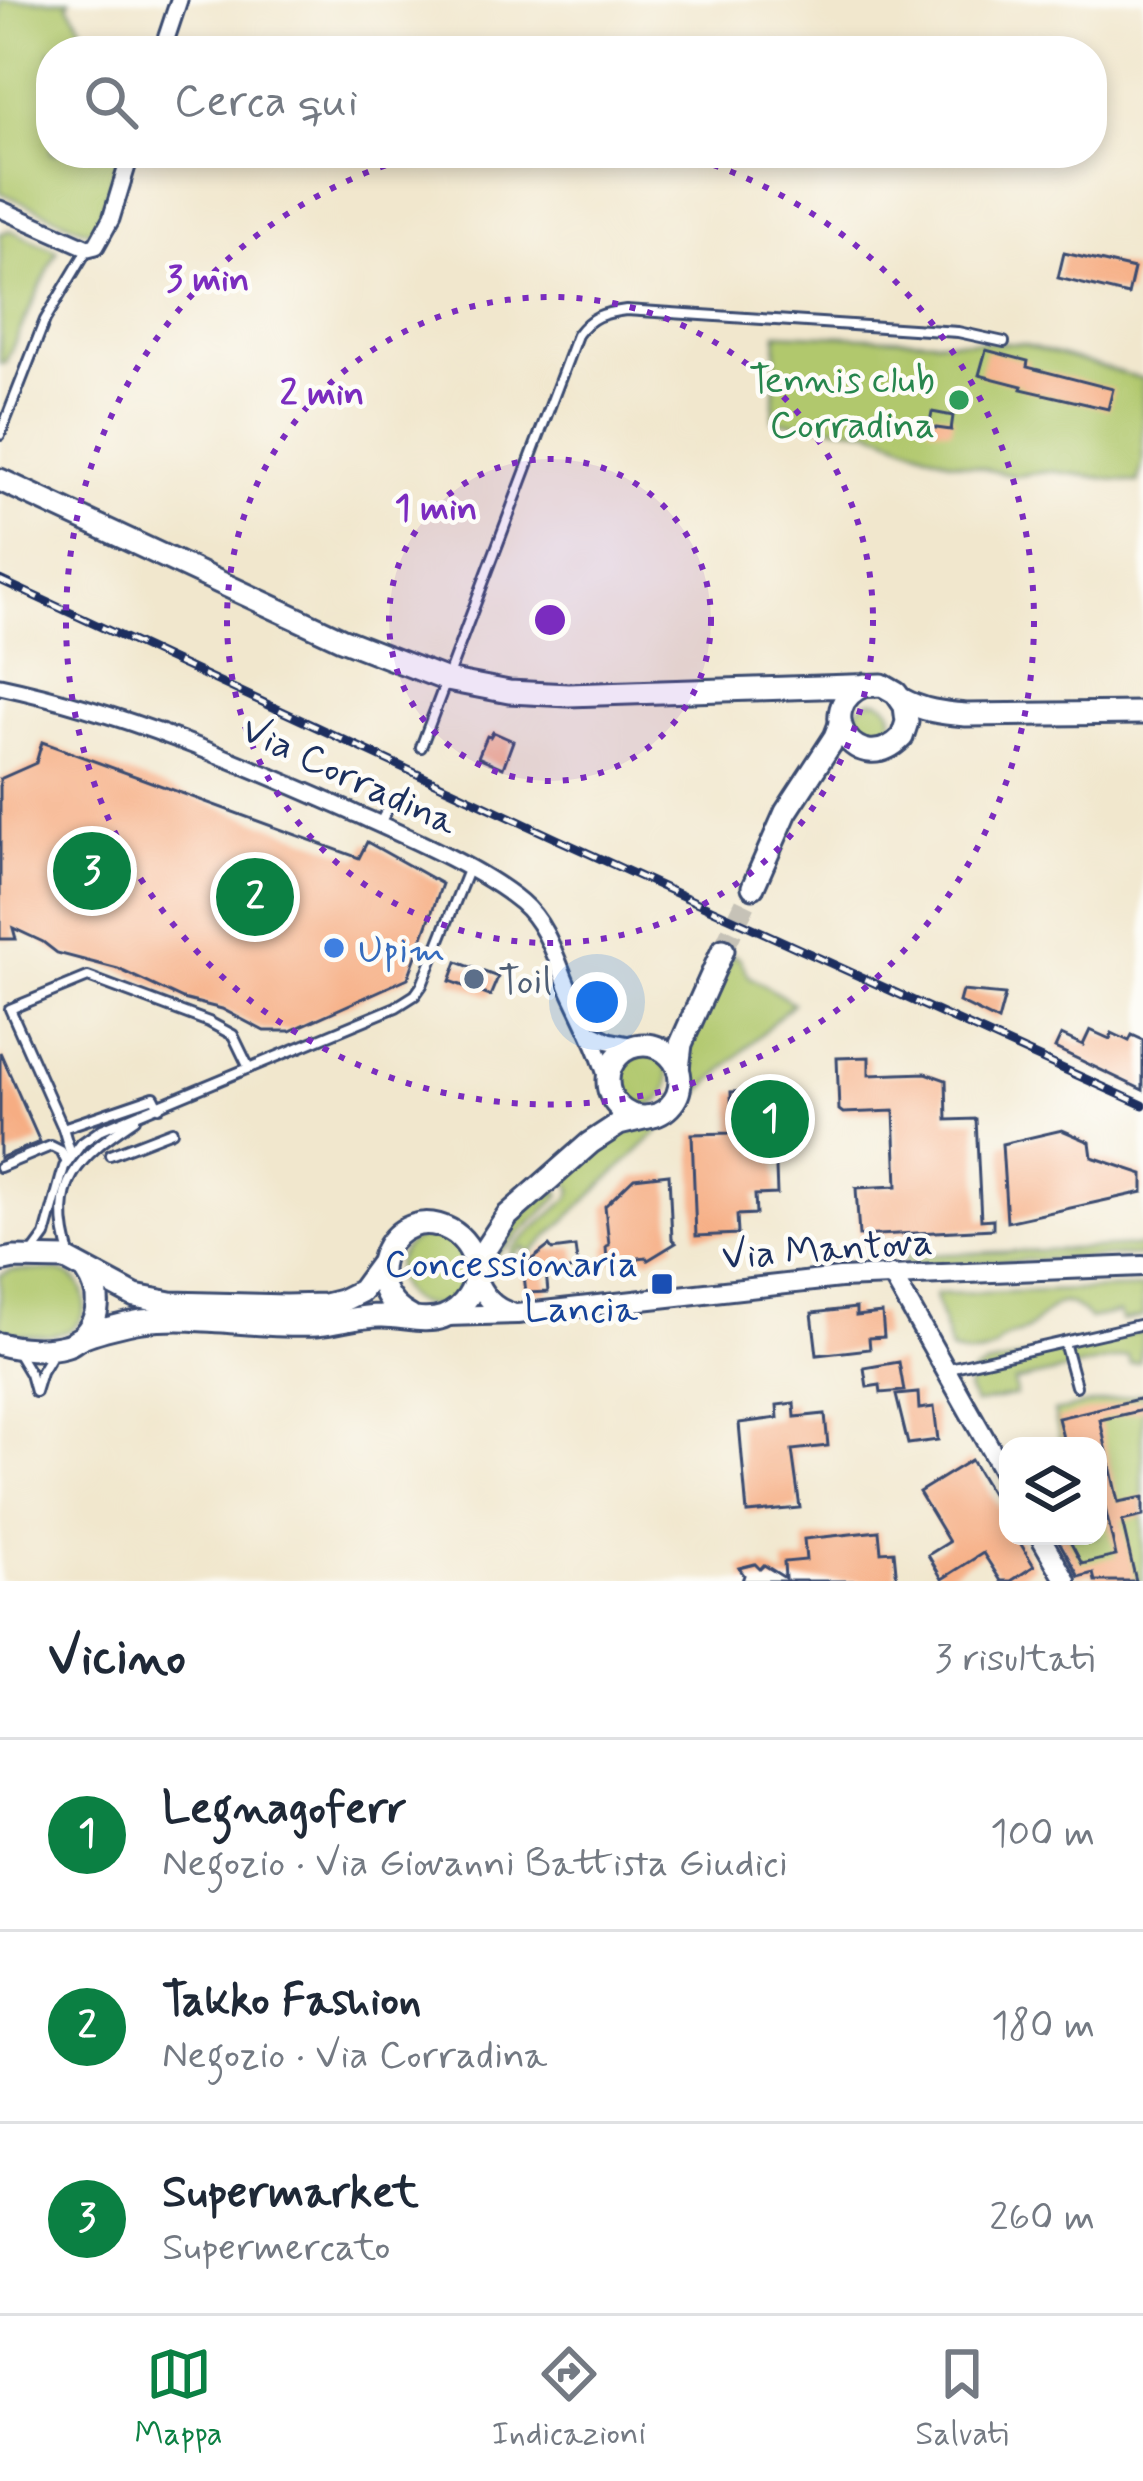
<!DOCTYPE html>
<html lang="it">
<head>
<meta charset="utf-8">
<style>
	body { margin:0; font-family:Mynerve,sans-serif; background:#f6f6f7; color:#1f2937 }
	.controls { position:absolute; right:36px; bottom:36px; display:grid; overflow:hidden; border-radius:24px; box-shadow:0 6px 18px #0003 }
	.controls button { width:108px; height:108px; display:grid; place-items:center; padding:0; border:0; border-bottom:3px solid #e0e1e3; background:#fff; color:#1f2937; font:60px sans-serif }
	.you { position:absolute; left:597px; top:1002px; width:42px; height:42px; margin:-30px; border:9px solid #fff; border-radius:50%; background:#1a73e8; box-shadow:0 0 0 18px #1a73e833 }
	.badge { display:grid; place-items:center; width:78px; height:78px; border-radius:50%; background:#0b8043; color:#fff; font-size:39px; font-weight:700 }
	.pin { position:absolute; translate:-50% -50%; border:6px solid #fff; box-shadow:0 3px 12px #0006 }
	.list { margin:0; padding:0; list-style:none }
	h2 { display:flex; justify-content:space-between; align-items:center; height:156px; margin:0; padding:0 48px; font-size:51px }
	h2 small { font-size:39px; font-weight:400; color:#747a83 }
	.list li { display:grid; grid-template-columns:78px 1fr auto; gap:36px; align-items:center; box-sizing:border-box; height:192px; padding:0 48px; border-top:3px solid #e0e1e3 }
	.list b { display:block; font-size:45px; white-space:nowrap }
	.list p { margin:0; font-size:39px; white-space:nowrap; color:#747a83 }
	.list em { font-size:39px; font-style:normal; color:#747a83 }
	.icon { flex:none; width:66px; height:66px; fill:none; stroke:currentColor; stroke-width:2; stroke-linecap:round; stroke-linejoin:round }
	.map { position:relative; flex:none; width:1143px; height:1581px; overflow:hidden }
	.search { position:absolute; background:#fff; box-shadow:0 6px 18px #0003; left:36px; right:36px; top:36px; height:132px; display:flex; align-items:center; gap:30px; box-sizing:border-box; padding:0 42px; border-radius:48px; color:#747a83; font-size:45px }
	.sheet { height:732px; background:#fff }
	nav { display:flex; justify-content:space-around; align-items:center; box-sizing:border-box; height:168px; border-top:3px solid #e0e1e3; background:#fff; font-size:33px; color:#747a83 }
	nav a { display:grid; justify-items:center; gap:6px }
	nav .on { color:#0b8043 }
	.map>svg:first-child { display:block }
	.green { fill:#b1c86d; stroke:#667c66; stroke-width:3 }
	.building { fill:#f6ad83 }
	.lines { fill:none; stroke-linecap:round; stroke-linejoin:round }
	.secondary-tunnel { stroke:#c6c2b7; stroke-width:21; stroke-dasharray:21 10; stroke-linecap:butt }
	.service-casing { stroke:#3b4b6f; stroke-width:14 }
	.minor-casing { stroke:#3b4b6f; stroke-width:21 }
	.tertiary-casing { stroke:#3b4b6f; stroke-width:24 }
	.secondary-casing { stroke:#3b4b6f; stroke-width:27 }
	.service { stroke:#fff; stroke-width:8 }
	.minor { stroke:#fff; stroke-width:15 }
	.tertiary { stroke:#fff; stroke-width:18 }
	.secondary { stroke:#fff; stroke-width:21 }
	.rail-casing { stroke:#1b2f5e; stroke-width:9 }
	.rail { stroke:#fdfcf7; stroke-width:4.5; stroke-dasharray:14; stroke-linecap:butt }
	.ring { fill:none; stroke:#7b2cbf; stroke-width:6; stroke-dasharray:6 12 }
	.leisure-dot { fill:#2e9e5b; stroke:#fdfcf7; stroke-width:4.5 }
	.shop-dot { fill:#3f7fe0; stroke:#fdfcf7; stroke-width:4.5 }
	.service-dot { fill:#5c6f8a; stroke:#fdfcf7; stroke-width:4.5 }
	.transit-dot { fill:#1a4fb4; stroke:#fdfcf7; stroke-width:4.5 }
	.labels { text-anchor:middle; stroke-width:9; stroke-linejoin:round; paint-order:stroke }
	.leisure-label { font-size:39px; fill:#27864d; stroke:#fdfcf7; text-anchor:end }
	.street-label { font-size:39px; fill:#1b2f5e; stroke:#fdfcf7 }
	.shop-label { font-size:39px; fill:#366cbe; stroke:#fdfcf7; text-anchor:start }
	.service-label { font-size:39px; fill:#4e5e75; stroke:#fdfcf7; text-anchor:start }
	.transit-label { font-size:39px; fill:#164399; stroke:#fdfcf7; text-anchor:end }
	.centre { fill:#7b2cbf; stroke:#fdfcf7; stroke-width:6 }
	.ring-label { font-size:36px; text-anchor:middle; font-weight:bold; fill:#7b2cbf; stroke:#fdfcf7; stroke-width:9; stroke-linejoin:round; paint-order:stroke }
</style>
</head>
<body>
<div class="map">
<svg width="1143" height="1581" viewBox="0 0 1143 1581">
	<rect width="100%" height="100%" fill="#fdfcf7"/>
	<filter id="ink" filterUnits="userSpaceOnUse"><feTurbulence type="fractalNoise" baseFrequency=".00833" numOctaves="2"/><feDisplacementMap in="SourceGraphic" scale="24" xChannelSelector="R" yChannelSelector="G"/><feConvolveMatrix kernelMatrix="1 2 1 2 8 2 1 2 1" color-interpolation-filters="sRGB"/></filter>
	<filter id="wash" filterUnits="userSpaceOnUse"><feTurbulence type="fractalNoise" baseFrequency=".004" numOctaves="4" result="noise"/><feDisplacementMap in="SourceGraphic" scale="48" xChannelSelector="R" yChannelSelector="G"/><feGaussianBlur stdDeviation="2.7" result="paint"/><feColorMatrix in="noise" values="0 0 0 0 0 0 0 0 0 0 0 0 0 0 0 0 0 1.4 0 .05"/><feComposite in="paint" operator="in"/></filter>
	<g filter="url(#wash)">
		<rect width="100%" height="100%" fill="#f1e7cd"/>
		<g class="green">
			<path d="M0,0h70l-2,5 14,21 -8,25h-23v102h70l-27,78 -9,-1 -85,-38z"/>
			<path d="M10,230l47,21 -52,112h-5v-129z"/>
			<path d="M777,333l245,11 121,35v82l-5,22 -86,-12 -37,5 -65,-15 -80,-31 -97,-9z"/>
			<circle cx="874" cy="718" r="18"/>
			<path d="M732,955l7,3 10,18 44,27 -263,251 -7,-7 -13,12 2,-10 57,-51 3,-8 -6,-12 2,-4 42,-38 48,-12 22,-15 9,-16 1,-11 -4,-30z"/>
			<circle cx="643" cy="1080" r="26"/>
			<path d="M554,1188l6,5 -2,5 -62,58 3,8 -10,12c2,-40 37,-63 65,-88z"/>
			<circle cx="431" cy="1271" r="35"/>
			<path d="M1143,1246v9l-231,10 -6,-2 -3,-7z"/>
			<path d="M12,1270c16,1 34,-1 49,2 24,5 32,37 14,54 -17,15 -56,10 -75,3v-54z"/>
			<path d="M1143,1288v29l-21,4 -3,-8 -30,6c-31,-32 -35,-10 -61,10 -8,7 -18,5 -26,11 -3,1 -4,5 -6,7 -14,11 -29,9 -45,4l-16,-55 2,-2z"/>
			<path d="M1143,1331l-3,31 -10,2 -2,-8 -114,26 2,13 -41,9 -7,-14 4,-16 15,-8z"/>
			<path d="M1143,1393v188h-45l-4,-9 -17,2 -19,-38h40v-90h-37l-7,-34z"/>
		</g>
		<g id="blocks">
			<g class="building">
				<path d="M1064,253l70,16 -6,26 -70,-17z"/>
				<path d="M986,350l42,11 -1,6 86,22 -5,20 -87,-20 1,-3 -43,-11z"/>
				<path d="M932,412l21,4 -2,14 -22,-3z"/>
				<path d="M493,732l20,9 -10,27 -25,-11 9,-21 3,1z"/>
				<path d="M42,742l317,116 8,-16 75,42 -34,94 -118,53h-26l-42,-22 -39,-10 -65,-30 -61,-16 -14,-11 -30,-14 3,11h-16v-160l36,-16z"/>
				<path d="M457,962l41,15 -8,19 -40,-15z"/>
				<path d="M962,991l43,4 -7,26 -39,-19z"/>
				<path d="M1090,1030l20,9 2,-6 17,8 3,-6 11,5v50l-88,-42 6,-13 22,10z"/>
				<path d="M0,1052l40,90 -40,16z"/>
				<path d="M869,1057v18l57,-2 20,7 1,40 29,-1 5,101 12,-1v10l-134,7 -3,-48 41,-2 -3,-75 -51,2 -4,-3 -2,-52z"/>
				<path d="M773,1090l4,104 -22,1 1,19 -19,1 1,19 -42,2 -4,-102 40,-1 -1,-41z"/>
				<path d="M1062,1130l28,12 2,15 51,17v18l-136,30 -5,-78z"/>
				<path d="M669,1174l3,65 4,4 -28,17 -2,-3 -39,5 -1,-16 3,-1 -4,-39 29,-28z"/>
				<path d="M549,1246l3,4 23,-3 3,22 -32,3 2,20 -22,1 -3,-27z"/>
				<path d="M856,1308v8l26,-3 2,24 -15,1 1,11 -53,6 -5,-42z"/>
				<path d="M899,1362l5,29 -23,2 -1,-8 -13,2 -3,-19z"/>
				<path d="M918,1393l1,16 15,-2 4,33 -30,4 -12,-49z"/>
				<path d="M1143,1398v12l-43,10 18,82 25,-5v19l-21,5 14,60h-41l-2,-8 -14,4 -23,-41h11l15,28 34,-8 -18,-79v-31h-33l-7,-28z"/>
				<path d="M794,1403l1,14 30,-3 3,32 -36,4 8,58 -53,5 -8,-90 39,-5 -1,-13z"/>
				<path d="M971,1460l37,62v14h8l18,30 -23,15h-10l-18,-28 -41,26 -14,-24 21,-13 -30,-50z"/>
				<path d="M879,1531l2,21 13,-1 3,30h-155l2,-6 -5,-7 16,-4 5,5 4,-4 21,13 -1,-16 22,-2 -2,-21z"/>
			</g>
		</g>
	</g>
	<g filter="url(#ink)">
		<use href="#blocks" fill-opacity="0" stroke="#3b4b6f" stroke-width="3"/>
		<g class="lines">
			<path class="secondary-tunnel" d="M723,950l30,-63"/>
			<defs>
				<g id="service">
					<path d="M0,435l45,-115 42,-70"/>
					<path d="M421,747l156,-412c14,-19 26,-22 49,-25l332,22 46,10"/>
					<path d="M380,823l13,-24"/>
					<path d="M159,1107l-5,-10 -91,31 -53,-119 78,-32 121,45 24,13 16,33"/>
					<path d="M63,1128l8,27"/>
					<path d="M110,1155l62,-24"/>
					<path d="M0,1167l51,-21 10,5 6,12"/>
					<path d="M31,1255l14,-19 19,-69 18,-24 20,-14 294,-122 19,-12 7,-10 46,-115"/>
					<path d="M71,1258c-23,-75 6,-100 64,-139"/>
					<path d="M1064,1342l12,44"/>
					<path d="M18,1354l12,20 5,18 6,-20 12,-20"/>
					<path d="M945,1369l198,-45"/>
				</g>
				<g id="minor">
					<path d="M162,51l17,-51"/>
					<path d="M0,209l88,39 8,-2 15,-27 20,-66"/>
					<path d="M0,686c123,26 237,75 352,126 51,23 127,55 169,90 26,22 35,57 48,87 14,31 30,60 39,93"/>
					<path d="M590,1032l19,9 26,5"/>
				</g>
				<g id="tertiary">
					<path d="M892,1275l116,205"/>
					<path d="M475,1276c8,19 18,32 37,37"/>
					<path d="M446,1316l71,-2 323,-36 303,-12"/>
					<path d="M1040,1536l26,45"/>
				</g>
				<g id="secondary">
					<path d="M0,480l341,159 106,41 62,12 59,3 314,-10 14,8 9,13 2,16 -5,15c-44,45 -93,-29 -37,-52"/>
					<path d="M901,699c22,12 41,14 65,16l177,-2"/>
					<path d="M753,887l33,-75 49,-75 5,-13"/>
					<circle cx="644" cy="1081" r="36"/>
					<path d="M678,1069l3,-25 42,-94"/>
					<path d="M0,1261l14,-3 52,1 69,37 36,7 114,3 40,-1 16,-4 20,-10 19,-26"/>
					<path d="M475,1265l32,-49 83,-73 29,-19 33,-8"/>
					<path d="M83,1336c18,-20 19,-42 4,-64"/>
					<path d="M0,1344c18,5 45,7 64,2 11,-3 6,-3 16,-8 11,-6 49,-15 62,-17 57,-7 117,7 174,4 22,-2 42,-9 64,-9 20,-1 44,8 63,1 21,-8 35,-29 32,-51 -2,-15 -12,-29 -25,-36 -56,-30 -101,54 -39,87"/>
				</g>
			</defs>
			<use href="#service" class="service-casing"/>
			<use href="#minor" class="minor-casing"/>
			<use href="#tertiary" class="tertiary-casing"/>
			<use href="#secondary" class="secondary-casing"/>
			<use href="#service" class="service"/>
			<use href="#minor" class="minor"/>
			<use href="#tertiary" class="tertiary"/>
			<use href="#secondary" class="secondary"/>
			<defs>
				<path id="rail" d="M0,580l557,259 586,266"/>
			</defs>
			<use href="#rail" class="rail-casing"/>
			<use href="#rail" class="rail"/>
		</g>
	</g>
	<circle cx="550" cy="620" r="161" fill="#7b2cbf" fill-opacity=".12"/>
	<g class="ring">
		<circle cx="550" cy="620" r="161"/>
		<circle cx="550" cy="620" r="323"/>
		<path d="M679 154A484 484 0 1 1 421 154"/>
	</g>
	<circle class="leisure-dot" cx="959" cy="400" r="12"/>
	<circle class="shop-dot" cx="334" cy="948" r="12"/>
	<circle class="service-dot" cx="474" cy="979" r="12"/>
	<rect class="transit-dot" x="650" y="1272" width="24" height="24" rx="6"/>
	<g class="labels">
		<g class="leisure-label">
			<text x="935" y="392">Tennis club<tspan x="935" dy="45">Corradina</tspan></text>
		</g>
		<g class="street-label">
			<text transform="translate(350 774) rotate(25)" y="14">Via Corradina</text>
			<text transform="translate(827 1247) rotate(-4)" y="14">Via Mantova</text>
		</g>
		<g class="shop-label">
			<text x="358" y="962">Upim</text>
		</g>
		<g class="service-label">
			<text x="498" y="993">Toil</text>
		</g>
		<g class="transit-label">
			<text x="638" y="1276">Concessionaria<tspan x="638" dy="45">Lancia</tspan></text>
		</g>
	</g>
	<circle cx="550" cy="620" r="18" class="centre"/>
	<g class="ring-label">
		<text x="208" y="290">3 min</text>
		<text x="322" y="404">2 min</text>
		<text x="436" y="519">1 min</text>
	</g>
</svg>
<div class="controls">
<button><svg class="icon" aria-label="layers" viewBox="0 0 24 24"><path d="M12 4l9 5-9 5-9-5zM3 14l9 5 9-5"/></svg></button>
</div>
<div class="you"></div>
<div class="pin badge" style="left:770px;top:1119px">1</div>
<div class="pin badge" style="left:255px;top:897px">2</div>
<div class="pin badge" style="left:92px;top:871px">3</div>
<div class="search"><svg class="icon" aria-label="search" viewBox="0 0 24 24"><circle cx="10" cy="10" r="6"/><path d="M15 15l6 6"/></svg>Cerca qui</div>
</div>
<section class="sheet">
<h2>Vicino<small>3 risultati</small></h2>
<ul class="list">
<li><span class="badge">1</span><div><b>Legnagoferr</b><p>Negozio · Via Giovanni Battista Giudici</p></div><em>100 m</em></li>
<li><span class="badge">2</span><div><b>Takko Fashion</b><p>Negozio · Via Corradina</p></div><em>180 m</em></li>
<li><span class="badge">3</span><div><b>Supermarket</b><p>Supermercato</p></div><em>260 m</em></li>
</ul>
</section>
<nav>
<a class="on"><svg class="icon" aria-label="map" viewBox="0 0 24 24"><path d="M3 6l6-2 6 2 6-2v14l-6 2-6-2-6 2zM9 4v14M15 6v14"/></svg>Mappa</a>
<a><svg class="icon" aria-label="directions" viewBox="0 0 24 24"><path d="M12 3l9 9-9 9-9-9zM9 14v-3h6M13 9l2 2-2 2"/></svg>Indicazioni</a>
<a><svg class="icon" aria-label="saved" viewBox="0 0 24 24"><path d="M7 4h10v16l-5-4-5 4z"/></svg>Salvati</a>
</nav>
</body>
</html>
